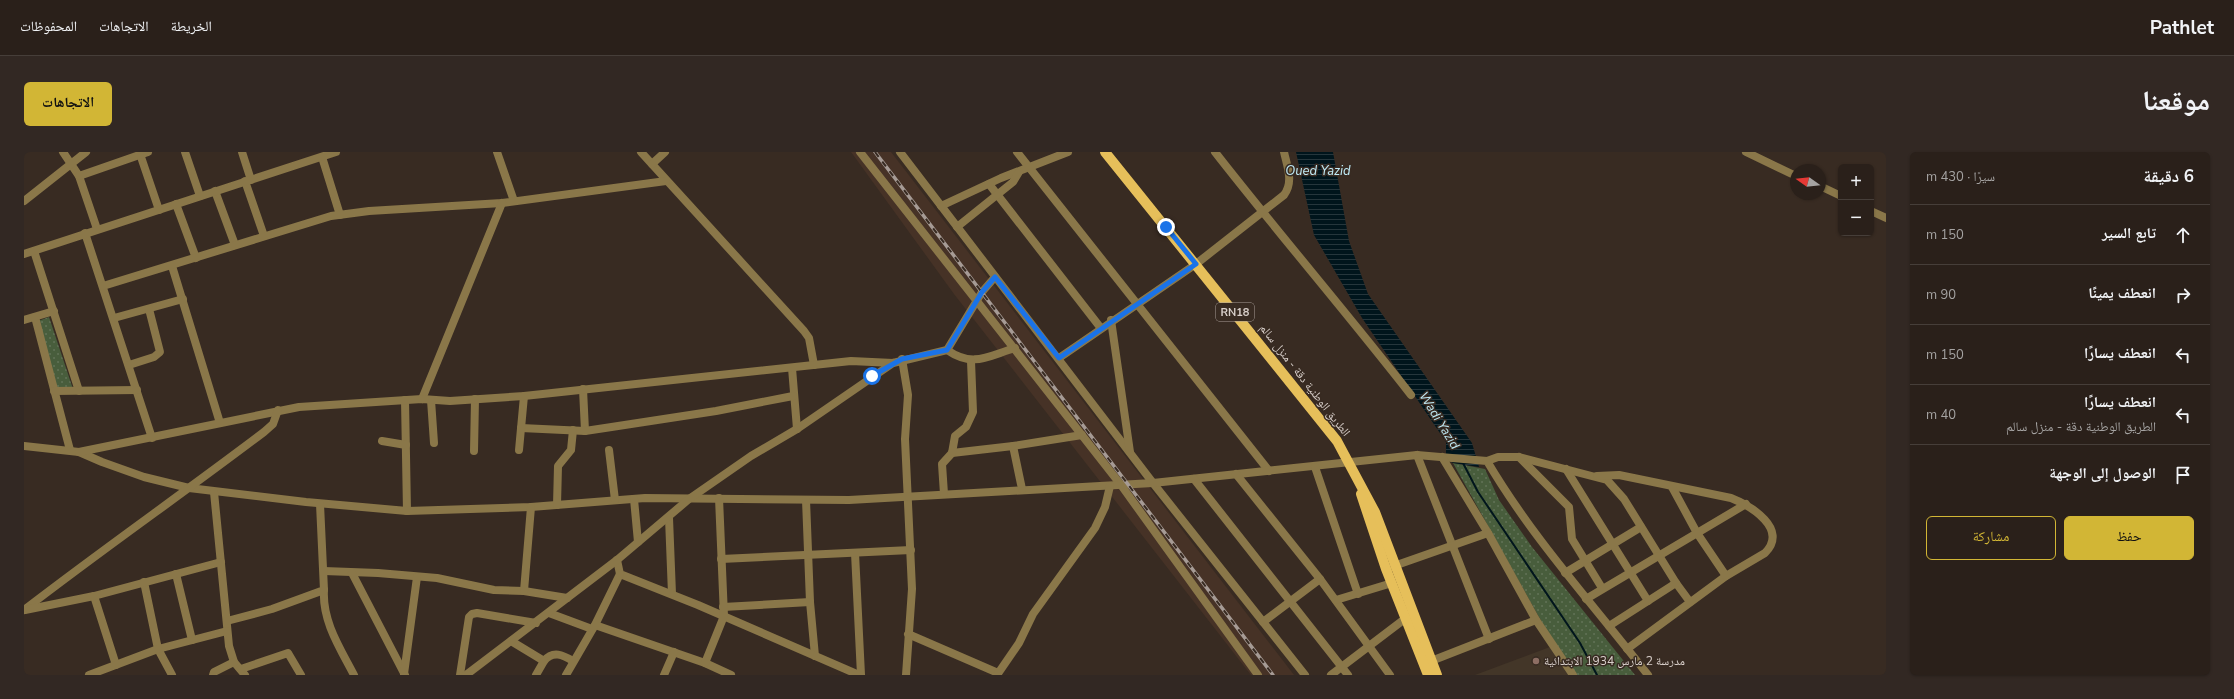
<!DOCTYPE html>
<html lang="ar">
<head>
<meta charset="utf-8">
<style>
	body { margin:0; font-family:"Nunito Sans","Noto Naskh Arabic",sans-serif; background:#322823; color:#f1f3f6; direction:rtl }
	.controls { position:absolute; right:12px; top:12px; display:grid; overflow:hidden; border-radius:6px; box-shadow:0 1px 3px #0004 }
	.controls button { width:36px; height:36px; display:grid; place-items:center; padding:0; border:0; border-bottom:1px solid #463e39; background:#2a201a; color:#f1f3f6; font:20px sans-serif }
	.compass { position:absolute; left:1766px; top:12px; width:36px; height:36px; border-radius:50%; background:#2a201a; box-shadow:0 1px 3px #0004; rotate:285deg }
	.stop { position:absolute; width:12px; height:12px; margin:-9px; border:3px solid #1a73e8; border-radius:50%; background:#fff }
	.stop.end { background:#1a73e8; border-color:#fff; box-shadow:0 1px 4px #0008 }
	.list { margin:0; padding:0; list-style:none }
	h2 { display:flex; justify-content:space-between; align-items:center; height:52px; margin:0; padding:0 16px; font-size:17px }
	h2 small { font-size:13px; font-weight:400; color:#a5a3a2 }
	.list li { display:grid; grid-template-columns:26px 1fr auto; gap:12px; align-items:center; box-sizing:border-box; height:60px; padding:0 16px; border-top:1px solid #463e39 }
	.list b { display:block; font-size:15px; white-space:nowrap }
	.list p { margin:0; font-size:13px; white-space:nowrap; color:#a5a3a2 }
	.list em { font-size:13px; font-style:normal; color:#a5a3a2 }
	.actions { display:flex; gap:8px; padding:12px 16px }
	.actions a { flex:1; padding:9px 0; border:1px solid #d2b635; border-radius:6px; text-align:center; font-size:14px; color:#d2b635 }
	.actions .main { background:#d2b635; color:#111 }
	.icon { flex:none; width:22px; height:22px; fill:none; stroke:currentColor; stroke-width:2; stroke-linecap:round; stroke-linejoin:round }
	.map { position:relative; flex:none; width:1862px; height:523px; overflow:hidden; direction:ltr; border-radius:6px }
	header { display:flex; align-items:center; gap:24px; box-sizing:border-box; height:56px; padding:0 20px; background:#2a201a; border-bottom:1px solid #463e39 }
	header strong { font-size:19px }
	nav { display:flex; gap:22px; margin-inline-start:auto; font-size:14px }
	.intro { display:flex; align-items:center; justify-content:space-between; box-sizing:border-box; height:96px; padding:0 24px }
	h1 { margin:0; font-size:28px }
	.button { padding:10px 18px; border-radius:6px; background:#d2b635; color:#111; font-size:14px; font-weight:700 }
	main { display:flex; gap:24px; padding:0 24px }
	aside { flex:1; background:#2a201a; border-radius:6px; box-shadow:0 1px 3px #0004 }
	.map>svg:first-child { display:block }
	.built { fill:#463226 }
	.education { fill:#433628 }
	.grass { fill:url(#grass-dots) }
	.water { fill:url(#water-rules) }
	.lines { fill:none; stroke-linecap:round; stroke-linejoin:round }
	.stream { stroke:#00151c; stroke-width:2 }
	.minor { stroke:#8a7749; stroke-width:8 }
	.primary { stroke:#e6bf5a; stroke-width:10 }
	.rail-casing { stroke:#a69b95; stroke-width:3.5 }
	.rail { stroke:#382b22; stroke-width:2; stroke-dasharray:6; stroke-linecap:butt }
	.route { stroke:#1a73e8; stroke-width:5 }
	.education-dot { fill:#8d6e63; stroke:#382b22; stroke-width:1.5 }
	.labels { text-anchor:middle; stroke-width:3; stroke-linejoin:round; paint-order:stroke }
	.shield { fill:#382b22; stroke:#a99e98; stroke-width:1 }
	.shield-label { font-size:11px; font-weight:bold; fill:#d9d0cb }
	.street-label { font-size:12px; fill:#d9d0cb; stroke:#382b22 }
	.poi-label { font-size:12px; fill:#d9d0cb; stroke:#382b22; text-anchor:start }
	.water-label { font-size:13px; font-style:italic; fill:#bfebf7; stroke:#382b22 }
</style>
</head>
<body>
<header>
<strong>Pathlet</strong>
<nav><a>الخريطة</a><a>الاتجاهات</a><a>المحفوظات</a></nav>
</header>
<div class="intro"><h1>موقعنا</h1><a class="button">الاتجاهات</a></div>
<main>
<aside>
<h2>6 دقيقة<small>سيرًا · 430 m</small></h2>
<ul class="list">
<li><svg class="icon" aria-label="ahead" viewBox="0 0 24 24"><path d="M12 20V5M6 11l6-6 6 6"/></svg><div><b>تابع السير</b></div><em>150 m</em></li>
<li><svg class="icon" aria-label="right" viewBox="0 0 24 24"><path d="M7 20v-9h11M14 6l5 5-5 5"/></svg><div><b>انعطف يمينًا</b></div><em>90 m</em></li>
<li><svg class="icon" aria-label="left" viewBox="0 0 24 24"><path d="M17 20v-9H6M10 6l-5 5 5 5"/></svg><div><b>انعطف يسارًا</b></div><em>150 m</em></li>
<li><svg class="icon" aria-label="left" viewBox="0 0 24 24"><path d="M17 20v-9H6M10 6l-5 5 5 5"/></svg><div><b>انعطف يسارًا</b><p>الطريق الوطنية دقة - منزل سالم</p></div><em>40 m</em></li>
<li><svg class="icon" aria-label="arrive" viewBox="0 0 24 24"><path d="M6 21V4h12l-3 4 3 4H6"/></svg><div><b>الوصول إلى الوجهة</b></div></li>
</ul>
<div class="actions"><a class="main">حفظ</a><a>مشاركة</a></div>
</aside>
<div class="map">
<svg width="1862" height="523" viewBox="0 0 1862 523">
	<defs>
		<pattern id="grass-dots" width="8" height="8" patternUnits="userSpaceOnUse"><rect width="8" height="8" fill="#485d3c"/><path d="M2 2h.1M6 6h.1" fill="none" stroke="#627357" stroke-width="1.8" stroke-linecap="round"/></pattern>
		<pattern id="water-rules" width="6" height="5" patternUnits="userSpaceOnUse"><rect width="6" height="5" fill="#00151c"/><path d="M0 2.5h6" fill="none" stroke="#25363c"/></pattern>
	</defs>
	<rect width="100%" height="100%" fill="#382b22"/>
	<path class="built" d="M827,0h40l403,523h-43l-297,-381z"/>
	<path class="education" d="M1526,495l19,28h-94z"/>
	<g class="grass">
		<path d="M25,165l24,72h-18l-17,-68z"/>
		<path d="M1429,311l32,6 14,31 33,47 103,128h-59l-27,-40z"/>
	</g>
	<path class="water" d="M1272,0h37l16,89 19,53 104,149 7,24 -26,-4 -7,-4v-17l-84,-124 -48,-83z"/>
	<g class="lines">
		<path class="stream" d="M1439,311l15,29 102,151 17,32"/>
		<g class="minor">
			<path d="M39,0l16,24 18,53"/>
			<path d="M161,0l15,44"/>
			<path d="M218,0l9,28"/>
			<path d="M473,0l17,49"/>
			<path d="M617,0l163,179 5,7 5,27"/>
			<path d="M836,0l261,333 137,190"/>
			<path d="M876,0l253,331 152,192"/>
			<path d="M993,0l252,319"/>
			<path d="M1191,0c64,82 132,161 196,243"/>
			<path d="M1722,0l50,24"/>
			<path d="M116,2l19,56"/>
			<path d="M298,5l18,58"/>
			<path d="M628,12l13,-12"/>
			<path d="M55,24l69,-24"/>
			<path d="M221,29l19,55"/>
			<path d="M965,32l111,143"/>
			<path d="M1796,34l21,10"/>
			<path d="M191,39l20,54"/>
			<path d="M0,49l62,-49"/>
			<path d="M152,52l20,54"/>
			<path d="M917,54l60,-28 67,-26"/>
			<path d="M1847,59l15,7"/>
			<path d="M933,75l56,-45 6,-10"/>
			<path d="M61,81l67,205"/>
			<path d="M10,99l45,140"/>
			<path d="M0,102l312,-102"/>
			<path d="M148,114l48,157"/>
			<path d="M79,134l228,-70 38,-5 133,-8 164,-22"/>
			<path d="M11,165l35,133"/>
			<path d="M90,166l69,-19"/>
			<path d="M0,168l30,-9"/>
			<path d="M1087,168l19,132"/>
			<path d="M923,198c26,18 41,6 68,-2"/>
			<path d="M1035,206l137,-94 88,-69c10,-13 3,-29 0,-43"/>
			<path d="M878,207l6,36 -3,44 7,150 -6,86"/>
			<path d="M105,213l25,-8 6,-5 -11,-43"/>
			<path d="M768,216l5,61"/>
			<path d="M559,237l2,42"/>
			<path d="M30,239l83,-1"/>
			<path d="M398,247l80,-196"/>
			<path d="M381,248l2,111"/>
			<path d="M407,248l3,43"/>
			<path d="M497,276l64,3 20,-3 111,-17 77,-15"/>
			<path d="M358,289l24,4"/>
			<path d="M0,294l55,6 23,10 42,15 45,11 117,14 101,9 124,-4 114,-9 204,2 304,-17 264,-28 70,6c46,78 106,143 161,214"/>
			<path d="M989,294l9,43"/>
			<path d="M495,298l5,-54"/>
			<path d="M585,298l6,50"/>
			<path d="M450,299l1,-52"/>
			<path d="M55,300l220,-45 123,-8 28,2 74,-5 327,-35 42,2 54,-13 35,-58 13,-15"/>
			<path d="M928,301l61,-7 69,-11"/>
			<path d="M1393,303l72,184"/>
			<path d="M1418,305l46,76 48,87 37,55"/>
			<path d="M1495,305l50,50 3,32 30,49"/>
			<path d="M1463,309l11,-4h21l88,23 17,19 52,84 14,19"/>
			<path d="M1291,315l43,127"/>
			<path d="M1542,317l82,132"/>
			<path d="M1212,322l84,105 70,96"/>
			<path d="M1573,324l22,-1 112,23c20,8 58,31 34,55l-39,23 -99,73"/>
			<path d="M1170,327l154,196"/>
			<path d="M1648,335l25,46 29,43"/>
			<path d="M190,340l15,154 5,16 11,13"/>
			<path d="M920,342l-2,-30 10,-11 3,-17 11,-9 7,-15 -2,-51"/>
			<path d="M610,347l4,43"/>
			<path d="M782,348l4,102 5,54"/>
			<path d="M533,353l1,-39 13,-16 2,-20"/>
			<path d="M645,366l3,76"/>
			<path d="M831,401l6,122"/>
			<path d="M697,407l190,-9"/>
			<path d="M593,408l3,14 78,31 161,70"/>
			<path d="M1367,415l97,-34"/>
			<path d="M300,419l54,2 59,5 57,12 30,1 43,7"/>
			<path d="M328,421l53,102"/>
			<path d="M1541,421l76,-46"/>
			<path d="M152,422l16,66"/>
			<path d="M120,430l14,67 14,26"/>
			<path d="M300,438c-2,31 16,58 30,85"/>
			<path d="M500,439l7,-84"/>
			<path d="M70,444l22,69"/>
			<path d="M1562,447l160,-95"/>
			<path d="M1312,448l56,-17"/>
			<path d="M699,455l87,-5"/>
			<path d="M0,458c79,-61 161,-118 240,-178l9,-8 5,-14"/>
			<path d="M1,458l69,-14 127,-34"/>
			<path d="M525,461l43,16"/>
			<path d="M203,469l45,-12 52,-19 -4,-86"/>
			<path d="M1239,470l57,-43"/>
			<path d="M571,473l110,38 26,12"/>
			<path d="M1585,474l67,-43"/>
			<path d="M884,482l90,39"/>
			<path d="M487,489l33,20c9,-11 19,-6 29,0"/>
			<path d="M681,511l19,-47 -5,-118"/>
			<path d="M1402,511l110,-43"/>
			<path d="M217,517l47,-16 13,22"/>
			<path d="M380,522l13,-97"/>
			<path d="M65,523l69,-26 69,-18"/>
			<path d="M189,523l1,-3 20,-10"/>
			<path d="M436,523l9,-58 3,-3 5,-1 59,10"/>
			<path d="M442,523l151,-115 72,-61 62,-43 46,-27 96,-66"/>
			<path d="M512,523l8,-14"/>
			<path d="M542,523l29,-50 25,-51"/>
			<path d="M640,523l10,-23"/>
			<path d="M973,523l22,-32 14,-29 62,-86 10,-21 5,-21"/>
			<path d="M1307,523l75,-57"/>
		</g>
		<g class="primary">
			<path d="M1081,0l232,289 38,71 62,163"/>
			<path d="M1337,342l25,75 42,106"/>
		</g>
		<defs>
			<path id="rail" d="M851,0l398,523"/>
		</defs>
		<use href="#rail" class="rail-casing"/>
		<use href="#rail" class="rail"/>
	</g>
	<g class="lines">
		<path class="route" d="M848,224l30,-17 45,-9 35,-58 13,-15 64,81 137,-94 -30,-37"/>
	</g>
	<circle class="education-dot" cx="1512" cy="509" r="4"/>
	<g class="labels">
		<rect class="shield" x="1192" y="151" width="38" height="18" rx="3"/>
		<g class="shield-label">
			<text x="1211" y="164">RN18</text>
		</g>
		<g class="street-label">
			<text transform="translate(1281 228) rotate(52)" y="4">الطريق الوطنية دقة - منزل سالم</text>
		</g>
		<g class="poi-label">
			<text x="1520" y="513">مدرسة 2 مارس 1934 الابتدائية</text>
		</g>
		<g class="water-label">
			<text x="1294" y="23">Oued Yazid</text>
			<text transform="translate(1416 268) rotate(58)" y="5">Wadi Yazid</text>
		</g>
	</g>
</svg>
<div class="controls">
<button>+</button>
<button>−</button>
</div>
<svg class="compass" viewBox="-18 -18 36 36"><path d="M0-13l5 13h-10z" fill="#e53935"/><path d="M0 13l5-13h-10z" fill="#a5a3a2"/></svg>
<div class="stop" style="left:848px;top:224px"></div>
<div class="stop end" style="left:1142px;top:75px"></div>
</div>
</main>
</body>
</html>
